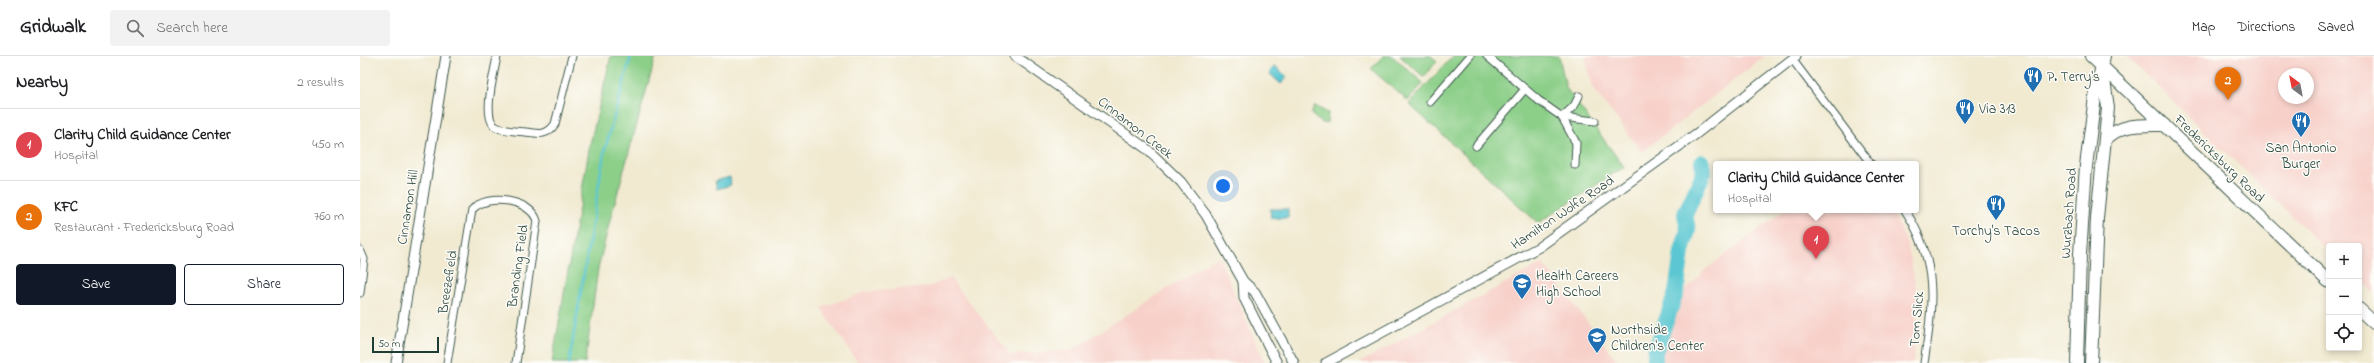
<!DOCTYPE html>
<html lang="en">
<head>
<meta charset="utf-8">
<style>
	body { margin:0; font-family:"Indie Flower",sans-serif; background:#f2f2f2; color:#202124 }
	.controls { position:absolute; right:12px; bottom:12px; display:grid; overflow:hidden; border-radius:4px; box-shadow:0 2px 6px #0003 }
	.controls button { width:36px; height:36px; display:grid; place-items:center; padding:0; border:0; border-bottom:1px solid #e0e0e0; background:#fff; color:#202124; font:20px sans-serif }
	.compass { position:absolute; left:1918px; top:12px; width:36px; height:36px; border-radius:50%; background:#fff; box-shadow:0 2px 6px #0003; rotate:328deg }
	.scale { position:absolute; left:12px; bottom:10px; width:67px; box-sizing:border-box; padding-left:4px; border:2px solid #1f3d34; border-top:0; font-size:11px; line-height:14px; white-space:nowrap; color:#1f3d34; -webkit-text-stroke:3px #fdfcf7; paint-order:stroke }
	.you { position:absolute; left:863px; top:130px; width:14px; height:14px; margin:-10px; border:3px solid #fff; border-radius:50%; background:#1a73e8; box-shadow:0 0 0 6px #1a73e833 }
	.badge { display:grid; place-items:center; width:26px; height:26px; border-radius:50%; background:#111827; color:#fff; font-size:13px; font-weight:700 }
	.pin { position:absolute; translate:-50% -33px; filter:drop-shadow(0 1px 2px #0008) }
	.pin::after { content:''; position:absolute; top:21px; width:14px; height:12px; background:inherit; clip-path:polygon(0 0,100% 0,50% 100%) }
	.popup { position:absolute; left:1353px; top:105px; width:206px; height:52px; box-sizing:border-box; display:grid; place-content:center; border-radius:4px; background:#fff; filter:drop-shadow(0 1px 3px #0005); font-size:13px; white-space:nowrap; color:#757577 }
	.popup b { font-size:15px; color:#202124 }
	.popup::after { content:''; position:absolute; left:50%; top:100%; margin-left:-8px; border:8px solid transparent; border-top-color:#fff }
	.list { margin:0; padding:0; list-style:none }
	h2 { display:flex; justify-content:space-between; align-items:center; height:52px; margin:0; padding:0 16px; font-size:17px }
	h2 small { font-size:13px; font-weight:400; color:#757577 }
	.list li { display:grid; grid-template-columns:26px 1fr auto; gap:12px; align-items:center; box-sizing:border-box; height:72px; padding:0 16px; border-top:1px solid #e0e0e0 }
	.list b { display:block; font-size:15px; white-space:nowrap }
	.list p { margin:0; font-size:13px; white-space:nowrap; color:#757577 }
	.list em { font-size:13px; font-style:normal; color:#757577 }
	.actions { display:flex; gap:8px; padding:12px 16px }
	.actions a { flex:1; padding:9px 0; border:1px solid #111827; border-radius:4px; text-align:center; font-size:14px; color:#111827 }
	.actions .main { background:#111827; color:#fff }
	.icon { flex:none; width:22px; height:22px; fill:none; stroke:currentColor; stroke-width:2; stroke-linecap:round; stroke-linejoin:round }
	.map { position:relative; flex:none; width:2014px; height:307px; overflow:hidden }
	header { display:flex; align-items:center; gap:24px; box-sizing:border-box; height:56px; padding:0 20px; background:#fff; border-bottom:1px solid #e0e0e0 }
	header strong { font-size:19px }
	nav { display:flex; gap:22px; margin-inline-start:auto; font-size:14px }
	.search { width:280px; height:36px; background:#f2f2f2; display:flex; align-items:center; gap:10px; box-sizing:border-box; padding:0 14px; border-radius:4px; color:#757577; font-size:15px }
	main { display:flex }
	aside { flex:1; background:#fff }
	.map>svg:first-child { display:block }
	.built { fill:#f7d0c9; fill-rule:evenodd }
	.green { fill:#8ccf89; stroke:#56865e }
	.water { fill:#5bc7d2; stroke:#3d8283 }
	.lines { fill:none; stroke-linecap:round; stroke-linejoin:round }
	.stream { stroke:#5bc7d2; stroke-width:2.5 }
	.river { stroke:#5bc7d2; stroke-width:16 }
	.minor-casing { stroke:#3e574c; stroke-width:9 }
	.tertiary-casing { stroke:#3e574c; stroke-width:11 }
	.primary-casing { stroke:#3e574c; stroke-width:14 }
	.minor { stroke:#fff; stroke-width:7 }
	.tertiary { stroke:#fff; stroke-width:9 }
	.primary { stroke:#fff; stroke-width:12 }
	.labels { text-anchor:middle; stroke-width:3; stroke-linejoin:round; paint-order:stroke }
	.poi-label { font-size:14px; fill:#1f3d34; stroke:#fdfcf7; text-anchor:start }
	.street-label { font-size:14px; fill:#1f3d34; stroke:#fdfcf7 }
</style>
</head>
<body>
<header>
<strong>Gridwalk</strong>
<div class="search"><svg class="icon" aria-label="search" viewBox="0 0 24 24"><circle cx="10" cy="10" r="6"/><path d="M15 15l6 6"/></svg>Search here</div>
<nav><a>Map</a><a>Directions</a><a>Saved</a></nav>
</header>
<main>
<aside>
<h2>Nearby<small>2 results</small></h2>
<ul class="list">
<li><span class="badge" style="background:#e0444e">1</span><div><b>Clarity Child Guidance Center</b><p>Hospital</p></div><em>450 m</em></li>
<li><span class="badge" style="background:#e8710a">2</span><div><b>KFC</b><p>Restaurant · Fredericksburg Road</p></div><em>760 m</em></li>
</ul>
<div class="actions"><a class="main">Save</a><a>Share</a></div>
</aside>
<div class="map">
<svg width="2014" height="307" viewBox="0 0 2014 307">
	<rect width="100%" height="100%" fill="#fdfcf7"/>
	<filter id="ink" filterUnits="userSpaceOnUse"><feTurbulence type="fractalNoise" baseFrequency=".025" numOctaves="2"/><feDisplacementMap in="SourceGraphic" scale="8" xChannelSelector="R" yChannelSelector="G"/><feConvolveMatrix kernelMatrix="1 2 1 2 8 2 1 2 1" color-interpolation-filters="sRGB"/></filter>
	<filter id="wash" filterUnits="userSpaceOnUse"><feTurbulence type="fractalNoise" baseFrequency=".012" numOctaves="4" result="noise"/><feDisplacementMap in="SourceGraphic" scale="16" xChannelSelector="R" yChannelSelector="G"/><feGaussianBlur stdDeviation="0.9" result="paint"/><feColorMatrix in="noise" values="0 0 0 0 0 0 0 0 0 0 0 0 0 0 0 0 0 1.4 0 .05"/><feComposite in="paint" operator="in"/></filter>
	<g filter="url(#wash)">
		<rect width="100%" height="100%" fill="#f1ead1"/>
		<g class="built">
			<path d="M1225,0h180l-123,96 -49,-64z"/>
			<path d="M1766,0h248v236l-15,-13v-33h-30v6zM1924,18h24v24h-24z"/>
			<path d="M1425,154h104l8,11 11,26 10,50 -5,66h-252l-1,-8 25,-64 20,-21z"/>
			<path d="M858,200l47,107h-407l-37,-55 44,-16 63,-5 22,-9 61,77 61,-5z"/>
			<path d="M1182,207l77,100h-260z"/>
		</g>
		<g class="green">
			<path d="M251,0h45l-45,160 -13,53 -13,94h-33l38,-219z"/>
			<path d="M1023,0h9l31,27 -15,18 -37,-32z"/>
			<path d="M1040,0h31l6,5 -13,16z"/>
			<path d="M1093,0h106l7,32 58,79 -86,56 -129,-119z"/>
			<path d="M955,50l13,7 -1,10h-6l-10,-9z"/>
		</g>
		<g class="water">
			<path d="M915,10l12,11 -6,7 -12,-11z"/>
			<path d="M370,121l1,8 -14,4 -2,-8z"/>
			<path d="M910,153h18v9h-17z"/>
		</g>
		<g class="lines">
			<path class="stream" d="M209,307l35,-210 27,-97"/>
			<path class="river" d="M1295,307v-11l21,-59 6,-41 6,-22 -3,-16 19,-42 -2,-10"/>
		</g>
	</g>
	<g filter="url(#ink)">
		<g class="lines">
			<defs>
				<g id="minor">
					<path d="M137,0c-2,15 -16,62 -1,71 8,4 21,4 30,5 13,2 21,4 29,-8l17,-68"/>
					<path d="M1127,0l51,44 24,17 14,26 -1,22"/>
					<path d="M1432,3l79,105"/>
					<path d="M1070,46l40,-46"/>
					<path d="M1202,61l33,4"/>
					<path d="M1202,61l12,-11 5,-10"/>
					<path d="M1116,90l49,-57"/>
					<path d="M1545,154c34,51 28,96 19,153"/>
					<path d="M0,194l4,9 -4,34"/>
					<path d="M87,307l25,-153c14,-17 59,-11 65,11l-21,142"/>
				</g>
				<g id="tertiary">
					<path d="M655,0l132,93 34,33 25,33 37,66 12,11 39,71"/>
					<path d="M883,225l1,17 33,65"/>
					<path d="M36,307l50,-307"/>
					<path d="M966,307l213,-116 157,-113 100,-78"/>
				</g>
				<g id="primary">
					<path d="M1731,0l238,226"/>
					<path d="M1745,84c16,-17 37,-15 59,-15"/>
					<path d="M1999,253l15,14"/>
					<path d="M1717,307l3,-109 6,-88 9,-69 9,-41"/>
					<path d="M1731,307l6,-145 11,-110 -5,-36"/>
				</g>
			</defs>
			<use href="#minor" class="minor-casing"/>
			<use href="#tertiary" class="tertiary-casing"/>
			<use href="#primary" class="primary-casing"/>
			<use href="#minor" class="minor"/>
			<use href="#tertiary" class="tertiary"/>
			<use href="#primary" class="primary"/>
		</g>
	</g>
	<defs>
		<symbol id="restaurant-pin" viewBox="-11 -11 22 30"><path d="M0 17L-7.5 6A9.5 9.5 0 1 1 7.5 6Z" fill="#1f6fb2" stroke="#fdfcf7"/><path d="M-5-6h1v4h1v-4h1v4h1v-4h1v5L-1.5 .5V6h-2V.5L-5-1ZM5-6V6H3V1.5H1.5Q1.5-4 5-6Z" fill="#fff"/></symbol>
		<symbol id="school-pin" viewBox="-11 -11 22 30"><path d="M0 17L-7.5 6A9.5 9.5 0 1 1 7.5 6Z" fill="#1f6fb2" stroke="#fdfcf7"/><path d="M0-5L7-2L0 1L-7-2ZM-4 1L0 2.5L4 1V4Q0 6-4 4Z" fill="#fff"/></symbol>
	</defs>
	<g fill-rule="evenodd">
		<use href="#restaurant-pin" x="1662" y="9" width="22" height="30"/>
		<use href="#restaurant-pin" x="1594" y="41" width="22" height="30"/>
		<use href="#restaurant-pin" x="1930" y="54" width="22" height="30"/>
		<use href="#restaurant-pin" x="1625" y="137" width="22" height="30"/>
		<use href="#school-pin" x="1151" y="216" width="22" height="30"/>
		<use href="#school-pin" x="1226" y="270" width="22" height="30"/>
	</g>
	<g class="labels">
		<g class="poi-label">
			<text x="1687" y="25">P. Terry's</text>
			<text x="1619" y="57">Via 313</text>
			<text x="1941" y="96" text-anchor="middle">San Antonio<tspan x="1941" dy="16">Burger</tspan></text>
			<text x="1636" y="179" text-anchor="middle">Torchy’s Tacos</text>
			<text x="1176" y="224">Health Careers<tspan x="1176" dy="16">High School</tspan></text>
			<text x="1251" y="278">Northside<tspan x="1251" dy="16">Children's Center</tspan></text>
		</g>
		<g class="street-label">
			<text transform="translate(776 71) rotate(38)" y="5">Cinnamon Creek</text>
			<text transform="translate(1860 102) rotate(44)" y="5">Fredericksburg Road</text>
			<text transform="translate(47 151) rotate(-81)" y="5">Cinnamon Hill</text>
			<text transform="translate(1202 156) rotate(-34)" y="5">Hamilton Wolfe Road</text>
			<text transform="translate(1708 157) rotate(-86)" y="5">Wurzbach Road</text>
			<text transform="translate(157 210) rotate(-82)" y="5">Branding Field</text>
			<text transform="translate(87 226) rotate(-81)" y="5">Breezefield</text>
			<text transform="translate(1556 263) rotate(-85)" y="5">Tom Slick</text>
		</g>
	</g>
</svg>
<div class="controls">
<button>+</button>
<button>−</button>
<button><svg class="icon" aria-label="locate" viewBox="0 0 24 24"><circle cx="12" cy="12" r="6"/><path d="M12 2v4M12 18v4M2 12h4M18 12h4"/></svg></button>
</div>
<svg class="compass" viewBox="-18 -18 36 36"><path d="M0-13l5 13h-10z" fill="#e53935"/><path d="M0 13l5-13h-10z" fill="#757577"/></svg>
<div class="scale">50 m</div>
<div class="you"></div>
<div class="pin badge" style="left:1456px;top:203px;background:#e0444e">1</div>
<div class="popup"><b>Clarity Child Guidance Center</b>Hospital</div>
<div class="pin badge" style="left:1868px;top:44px;background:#e8710a">2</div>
</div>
</main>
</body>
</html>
